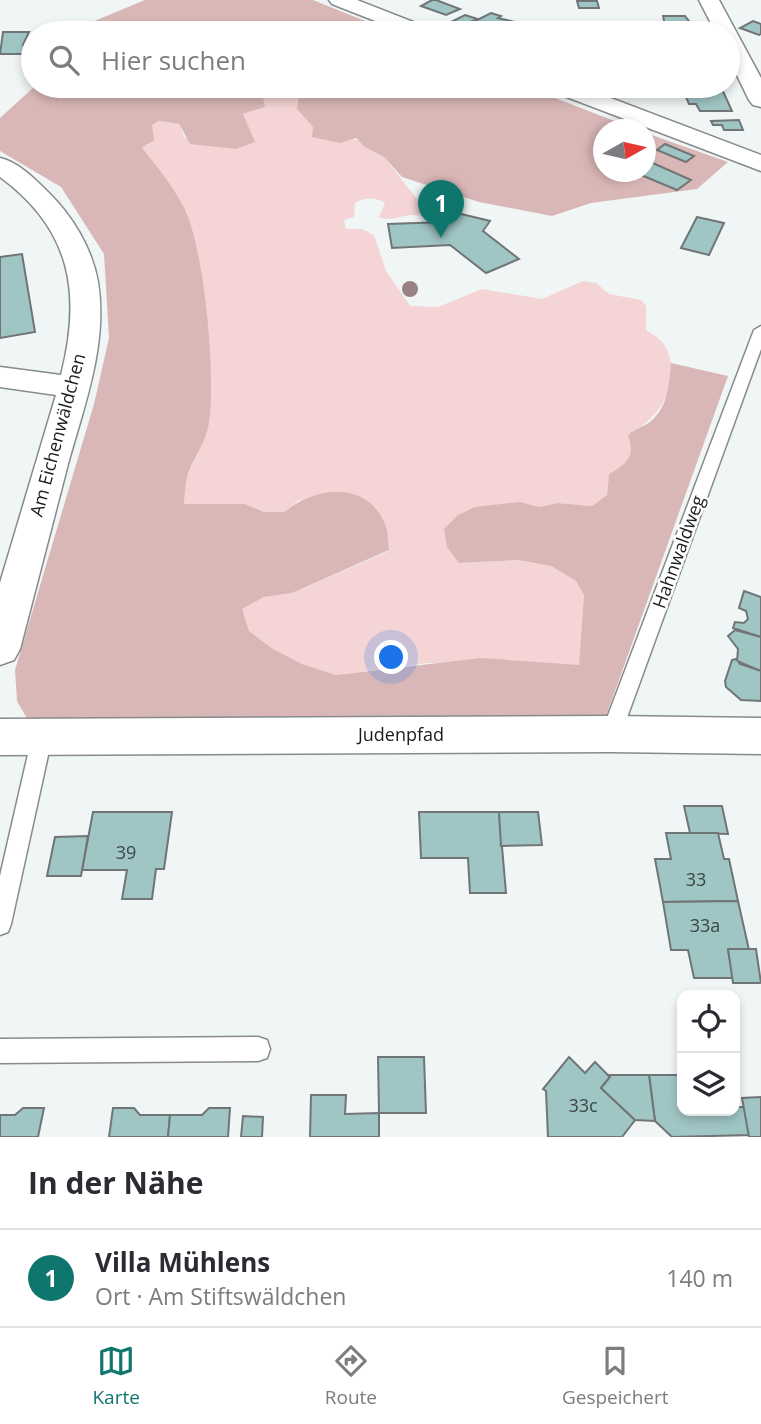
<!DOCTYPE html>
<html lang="de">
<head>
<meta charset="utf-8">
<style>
	body { margin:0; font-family:"Open Sans",sans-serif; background:#f7f7f7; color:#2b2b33 }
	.controls { position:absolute; right:21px; bottom:21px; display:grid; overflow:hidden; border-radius:14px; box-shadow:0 4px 10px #0003 }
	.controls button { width:63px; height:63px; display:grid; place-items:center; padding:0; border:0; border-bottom:2px solid #e1e1e2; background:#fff; color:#2b2b33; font:35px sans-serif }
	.compass { position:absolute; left:593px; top:119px; width:63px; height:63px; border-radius:50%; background:#fff; box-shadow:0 4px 10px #0003; rotate:82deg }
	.you { position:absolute; left:392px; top:658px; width:24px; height:24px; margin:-18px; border:5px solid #fff; border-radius:50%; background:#1a73e8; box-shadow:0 0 0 10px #1a73e833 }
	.badge { display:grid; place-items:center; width:46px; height:46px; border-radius:50%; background:#0f766e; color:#fff; font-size:23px; font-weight:700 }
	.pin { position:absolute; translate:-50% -58px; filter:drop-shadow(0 2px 4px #0008) }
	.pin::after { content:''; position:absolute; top:37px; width:24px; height:21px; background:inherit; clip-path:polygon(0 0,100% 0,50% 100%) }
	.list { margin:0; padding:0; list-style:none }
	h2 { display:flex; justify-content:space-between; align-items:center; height:91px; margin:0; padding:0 28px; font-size:30px }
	h2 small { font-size:23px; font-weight:400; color:#7c7c81 }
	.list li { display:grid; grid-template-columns:46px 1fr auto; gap:21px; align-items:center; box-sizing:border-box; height:98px; padding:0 28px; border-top:2px solid #e1e1e2 }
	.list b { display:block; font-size:26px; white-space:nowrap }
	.list p { margin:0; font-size:23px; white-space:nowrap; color:#7c7c81 }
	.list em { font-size:23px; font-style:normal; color:#7c7c81 }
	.icon { flex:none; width:38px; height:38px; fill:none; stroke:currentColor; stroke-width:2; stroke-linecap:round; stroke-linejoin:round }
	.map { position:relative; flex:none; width:761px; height:1137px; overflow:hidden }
	.search { position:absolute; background:#fff; box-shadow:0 4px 10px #0003; left:21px; right:21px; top:21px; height:77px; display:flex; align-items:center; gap:18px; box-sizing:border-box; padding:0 24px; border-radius:38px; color:#7c7c81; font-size:26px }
	.sheet { height:189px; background:#fff }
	nav { display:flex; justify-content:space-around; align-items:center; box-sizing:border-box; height:98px; border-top:2px solid #e1e1e2; background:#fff; font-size:19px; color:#7c7c81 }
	nav a { display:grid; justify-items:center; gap:4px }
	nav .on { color:#0f766e }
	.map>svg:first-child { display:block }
	.green { fill:#f4d4d4 }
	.forest { fill:#dab7b7 }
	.building { fill:#a0c5c5; stroke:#717575; stroke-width:2 }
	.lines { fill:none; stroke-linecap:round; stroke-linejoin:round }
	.service-casing { stroke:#868b8b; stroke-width:3 }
	.minor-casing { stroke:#868b8b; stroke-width:3 }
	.service { fill:#fff; fill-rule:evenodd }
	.minor { fill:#fff; fill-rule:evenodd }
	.tree { fill:#998283 }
	.labels { text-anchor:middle; stroke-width:5; stroke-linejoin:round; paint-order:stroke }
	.street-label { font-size:18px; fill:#1a1b1b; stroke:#fff }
	.near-number-label { font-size:18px; fill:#3c4646 }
</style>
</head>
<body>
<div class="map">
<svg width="761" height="1137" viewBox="0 0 761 1137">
	<rect width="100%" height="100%" fill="#f0f5f5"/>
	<path class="green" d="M261,86h33l5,9 -1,14 15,18 50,15 2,5 19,10 33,42 23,11 2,7c-12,4 -17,-2 -28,-2 -12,0 -24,7 -35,2l6,-14c-9,-6 -21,-6 -30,0l-1,14 -10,3 2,9h16l12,6 12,36 24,35 28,1 44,-18 60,10 41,-18 13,2 13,11 32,6 5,6v24c5,4 14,8 17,13 21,32 0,75 -31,88v25l-9,10 -14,8 -2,21 -15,11 -35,-3 -18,4 -19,-5 -61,61 59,-3 33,6 25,15 8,14 -4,70 -152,-2 -92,12 -34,-11 -29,-15 -24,-18 -8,-22 23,-12 28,-4 97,-42 -90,-51 -15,12h-20l-19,-8h-61l2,-25 22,-51 -66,-280 7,-4 3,-19 7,-4 20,3 5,13 52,12 18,-7 -11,-28 22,-7z"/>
	<g class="forest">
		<path d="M145,0h168l82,33h-312l9,-11z"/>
		<path d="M35,86h226l4,21 -22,7 12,28 -19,7 -46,-5 -11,-20 -20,-3 -7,4 2,15 -12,8c16,20 32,39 43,62 20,42 32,172 23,218 -4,17 -16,32 -21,49 -2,8 -2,18 -3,27h61l19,8h20c31,-25 82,-33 101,12 3,7 3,18 4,26l-97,43 -28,4 -22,12 7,22 24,18 29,15 34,11 145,-17 98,7 5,-70 -8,-14 -25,-15 -33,-6 -59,3 -12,-16 -3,-18 14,-14 17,-8 45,-5 19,5 18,-4 35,3 15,-11 2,-21c18,-10 27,-18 19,-38 5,-7 12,-8 19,-12 21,-14 22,-39 24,-61l57,13 -123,343 -576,3 -12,-21 -2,-31 79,-266 15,-66 -5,-84 -43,-67 -61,-36v-33z"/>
		<path d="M294,86h230l111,43 -31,1v42h42v-39l82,29 -31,27 -106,14 -39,13 -73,-14 -77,-25 -18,-20 -19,-10 -9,-9 -16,5 -28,-6 1,-10 -16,-18 2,-14z"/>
	</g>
	<g class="building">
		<path d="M432,0h4l24,9 -14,6 -25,-9z"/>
		<path d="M577,1h20l2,7h-20z"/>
		<path d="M491,13l10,3 -3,2 21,5 -20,10 -30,-9z"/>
		<path d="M465,15l13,4 -16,6 -9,-4z"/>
		<path d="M663,16h22l7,9h-27z"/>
		<path d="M753,21l8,3v10l-2,1 -19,-7z"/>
		<path d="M665,25h27l2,5h-3l2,3h-22z"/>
		<path d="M3,32h26l-6,13h10v9h-33z"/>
		<path d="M690,89h32l10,22h-32l-4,-7h-7l-3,-7h8z"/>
		<path d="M739,120l4,10h-19l-2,-5h-9l-2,-4z"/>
		<path d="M665,144l29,12 -8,6 -29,-12z"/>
		<path d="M646,160l45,20 -14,10 -43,-18h12z"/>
		<path d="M453,212l37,9 -7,10 36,28 -33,14 -36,-28 -58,3 -4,-24 57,-2z"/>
		<path d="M697,217l27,6 -15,32 -28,-7z"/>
		<path d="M22,254l13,78 -35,6v-81z"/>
		<path d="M744,591l17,6v40l-28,-9 2,-6 9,1 4,-4 -2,-8 -7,-3z"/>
		<path d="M735,630l26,7v34l-24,-10 1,-12 -10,-13z"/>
		<path d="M736,659l4,5 21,7v30l-20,-1 -15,-13 -1,-6 7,-21z"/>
		<path d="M684,806h38l6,28 -38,-1z"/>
		<path d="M93,812h79l-8,57h-8l-4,30h-30l5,-29h-45z"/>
		<path d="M419,812h80l7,81h-36l-2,-35h-47z"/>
		<path d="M499,812h39l4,33 -41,1z"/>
		<path d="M666,833h52l6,26h5l9,42 -75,1 -8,-43h16z"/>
		<path d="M88,836l-7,40h-34l8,-39z"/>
		<path d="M738,901l11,49 -21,-1 5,29h-39l-6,-28h-17l-8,-48z"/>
		<path d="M728,949h28l5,34h-28z"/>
		<path d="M378,1057h46l2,56h-47z"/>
		<path d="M569,1057l16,16 10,-11 15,15 -9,11 34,32 -13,17h-74l-2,-46 -3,-2z"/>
		<path d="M682,1070v41h53v-13l1,9h9l6,28 -79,2 -17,-16 -6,-46h30z"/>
		<path d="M608,1075h41l6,46 -20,-1 -34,-32 9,-11z"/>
		<path d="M311,1095h35l-1,19 34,-1v24h-69z"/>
		<path d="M761,1097v40h-12l-7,-39z"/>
		<path d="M23,1108h21l-6,29h-38v-22h15z"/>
		<path d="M113,1108h21l6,7h30l-2,22h-59z"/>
		<path d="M209,1108h21l-2,29h-60l2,-22h32z"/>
		<path d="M243,1116l20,1 -1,20h-21z"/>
	</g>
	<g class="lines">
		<defs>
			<g id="service">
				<path d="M761,326v23l-140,385 -3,6 -7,3 -7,-3 -3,-6 153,-404z"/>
				<path d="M42,728l7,3 3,6 -41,187 -3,8 -8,3v-59l32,-139 3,-6z"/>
				<path d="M258,1037l9,3 3,9 -3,9 -9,3 -258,2v-24z"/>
			</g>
			<g id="minor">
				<path d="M329,0h28l74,29 4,4h-29l-74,-29z"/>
				<path d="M699,0h20l42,78v29l-8,-2 -4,-5 -21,-43v-24h-12z"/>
				<path d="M548,86h31l182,69v16l-210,-80z"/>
				<path d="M0,158c18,4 34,20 47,33 25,24 45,57 51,91 10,62 -14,124 -30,182 -16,62 -32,123 -48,185l-6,11 -14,5v-82l56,-188 -56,-8v-20l61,8c21,-82 10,-146 -61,-198z"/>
				<path d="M611,716l150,2v36l-150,-2 -611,3v-36z"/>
			</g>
		</defs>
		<use href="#service" class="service-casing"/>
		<use href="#minor" class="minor-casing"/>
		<use href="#service" class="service"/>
		<use href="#minor" class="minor"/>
	</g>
	<circle class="tree" cx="410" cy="289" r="8"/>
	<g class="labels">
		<g class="street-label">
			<text transform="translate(58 435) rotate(-75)" y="6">Am Eichenwäldchen</text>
			<text transform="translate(679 552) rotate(-70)" y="6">Hahnwaldweg</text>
			<text x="401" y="741">Judenpfad</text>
		</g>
		<g class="near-number-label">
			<text x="126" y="859">39</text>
			<text x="696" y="886">33</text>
			<text x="705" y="932">33a</text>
			<text x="583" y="1112">33c</text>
		</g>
	</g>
</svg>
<div class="controls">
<button><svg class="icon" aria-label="locate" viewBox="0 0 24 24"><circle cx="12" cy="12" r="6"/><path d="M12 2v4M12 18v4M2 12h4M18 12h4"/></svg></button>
<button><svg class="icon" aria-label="layers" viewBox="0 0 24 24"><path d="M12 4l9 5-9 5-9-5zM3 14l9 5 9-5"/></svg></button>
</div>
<svg class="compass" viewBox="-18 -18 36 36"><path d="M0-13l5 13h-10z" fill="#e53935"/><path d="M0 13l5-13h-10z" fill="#7c7c81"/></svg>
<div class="you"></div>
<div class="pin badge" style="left:441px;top:238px">1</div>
<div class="search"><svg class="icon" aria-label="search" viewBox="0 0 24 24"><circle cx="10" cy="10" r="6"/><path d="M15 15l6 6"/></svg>Hier suchen</div>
</div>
<section class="sheet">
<h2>In der Nähe<small></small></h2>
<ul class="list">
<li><span class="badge">1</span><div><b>Villa Mühlens</b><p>Ort · Am Stiftswäldchen</p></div><em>140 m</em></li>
</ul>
</section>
<nav>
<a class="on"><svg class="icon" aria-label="map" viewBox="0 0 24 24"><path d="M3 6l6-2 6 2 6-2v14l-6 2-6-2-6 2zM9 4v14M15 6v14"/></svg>Karte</a>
<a><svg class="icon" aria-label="directions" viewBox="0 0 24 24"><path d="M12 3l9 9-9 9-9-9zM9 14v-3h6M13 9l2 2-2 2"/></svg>Route</a>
<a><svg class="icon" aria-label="saved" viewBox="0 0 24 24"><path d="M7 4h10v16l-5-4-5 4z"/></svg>Gespeichert</a>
</nav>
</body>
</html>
